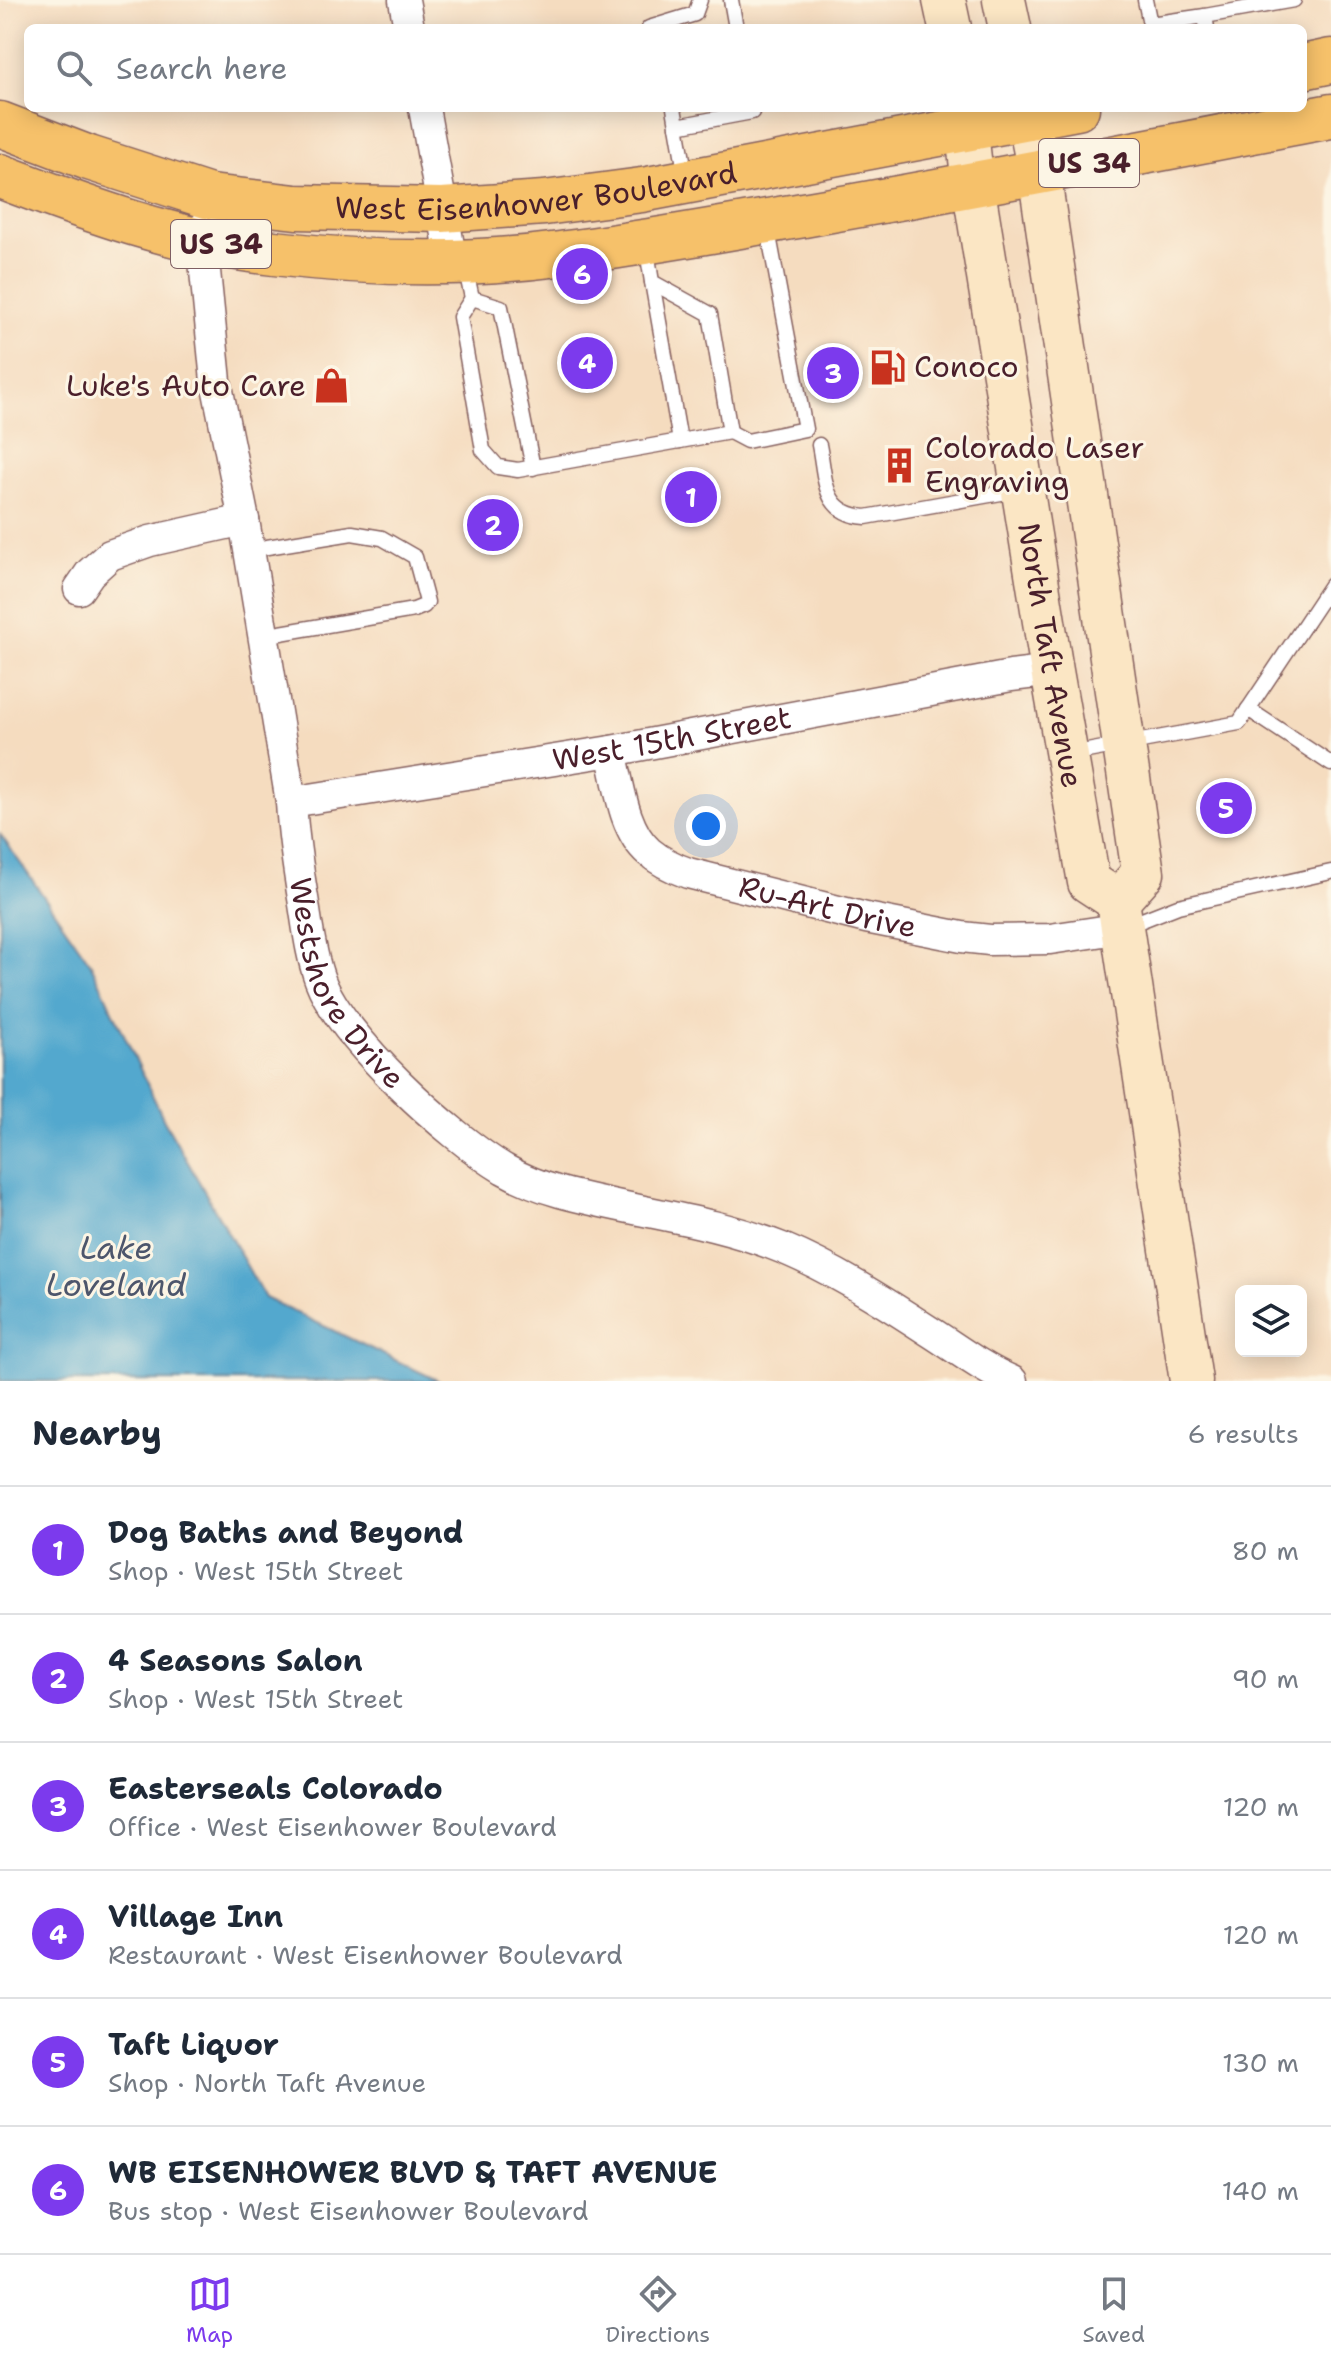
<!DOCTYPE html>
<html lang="en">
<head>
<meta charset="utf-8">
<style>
	body { margin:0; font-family:"Shantell Sans",sans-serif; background:#f6f6f7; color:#1f2937 }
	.controls { position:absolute; right:24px; bottom:24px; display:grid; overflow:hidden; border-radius:12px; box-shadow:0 4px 20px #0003 }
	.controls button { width:72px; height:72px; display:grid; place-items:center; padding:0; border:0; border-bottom:2px solid #e0e1e3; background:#fff; color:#1f2937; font:40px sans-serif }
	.you { position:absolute; left:706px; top:826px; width:28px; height:28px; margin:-20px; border:6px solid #fff; border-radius:50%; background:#1a73e8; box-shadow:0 0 0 12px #1a73e833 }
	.badge { display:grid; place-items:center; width:52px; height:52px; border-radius:50%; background:#7c3aed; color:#fff; font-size:26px; font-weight:700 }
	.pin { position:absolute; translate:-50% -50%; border:4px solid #fff; box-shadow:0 2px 8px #0006 }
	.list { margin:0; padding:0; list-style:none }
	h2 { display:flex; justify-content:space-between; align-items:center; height:104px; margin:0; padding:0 32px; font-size:34px }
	h2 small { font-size:26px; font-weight:400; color:#747a83 }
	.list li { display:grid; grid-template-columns:52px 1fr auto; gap:24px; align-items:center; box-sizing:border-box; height:128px; padding:0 32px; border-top:2px solid #e0e1e3 }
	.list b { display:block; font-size:30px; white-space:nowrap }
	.list p { margin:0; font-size:26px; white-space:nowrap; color:#747a83 }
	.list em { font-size:26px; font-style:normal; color:#747a83 }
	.icon { flex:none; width:44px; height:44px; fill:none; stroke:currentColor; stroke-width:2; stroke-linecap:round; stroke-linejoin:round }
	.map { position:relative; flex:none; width:1331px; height:1381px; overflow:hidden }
	.search { position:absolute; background:#fff; box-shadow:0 4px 20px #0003; left:24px; right:24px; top:24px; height:88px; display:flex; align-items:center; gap:20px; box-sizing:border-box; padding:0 28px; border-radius:12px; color:#747a83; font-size:30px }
	.sheet { height:872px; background:#fff }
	nav { display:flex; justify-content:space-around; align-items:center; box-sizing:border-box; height:112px; border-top:2px solid #e0e1e3; background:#fff; font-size:22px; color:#747a83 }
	nav a { display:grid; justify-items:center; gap:4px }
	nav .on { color:#7c3aed }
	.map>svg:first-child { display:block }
	.water { fill:#52a8ce; stroke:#4e647c; stroke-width:2 }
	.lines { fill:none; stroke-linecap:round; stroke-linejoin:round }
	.service-casing { stroke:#86615f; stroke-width:17 }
	.minor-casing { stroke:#86615f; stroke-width:33 }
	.secondary-casing { stroke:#86615f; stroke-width:45 }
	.trunk-casing { stroke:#86615f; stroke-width:47 }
	.service { stroke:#fff; stroke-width:14 }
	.minor { stroke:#fff; stroke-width:30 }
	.secondary { stroke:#fbe6c4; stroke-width:42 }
	.trunk { stroke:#f6c16b; stroke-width:44 }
	.labels { text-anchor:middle; stroke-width:6; stroke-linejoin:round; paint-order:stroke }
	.shield { fill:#fcf5e5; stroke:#7f5f63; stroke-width:2 }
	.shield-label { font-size:28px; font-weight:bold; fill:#4a1f2b }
	.street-label { font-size:30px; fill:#4a1f2b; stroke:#fcf5e5 }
	.poi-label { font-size:30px; fill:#4a1f2b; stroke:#fcf5e5; text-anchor:start }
	.water-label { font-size:32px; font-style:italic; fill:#4d566c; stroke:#fcf5e5 }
</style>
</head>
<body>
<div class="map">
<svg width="1331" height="1381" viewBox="0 0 1331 1381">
	<rect width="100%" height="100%" fill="#fcf5e5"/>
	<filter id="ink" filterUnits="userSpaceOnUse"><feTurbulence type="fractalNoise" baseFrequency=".0125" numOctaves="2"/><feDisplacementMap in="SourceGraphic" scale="16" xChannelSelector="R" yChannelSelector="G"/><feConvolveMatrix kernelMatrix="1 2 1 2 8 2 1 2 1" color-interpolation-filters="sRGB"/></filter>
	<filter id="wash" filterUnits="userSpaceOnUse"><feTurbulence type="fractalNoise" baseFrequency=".006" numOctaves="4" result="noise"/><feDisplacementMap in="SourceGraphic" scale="32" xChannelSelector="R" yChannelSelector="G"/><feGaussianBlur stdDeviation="1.8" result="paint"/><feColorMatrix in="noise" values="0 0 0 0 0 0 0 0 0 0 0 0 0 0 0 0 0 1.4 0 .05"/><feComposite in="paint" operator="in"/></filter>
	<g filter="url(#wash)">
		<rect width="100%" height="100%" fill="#f5dcbf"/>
		<path class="water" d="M0,834l91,130 73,156 101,178 174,83h-439z"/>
	</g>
	<g filter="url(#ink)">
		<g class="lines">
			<defs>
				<g id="service">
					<path d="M731,0l5,28"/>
					<path d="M1145,0l5,24 55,-8 2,12"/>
					<path d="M1205,16l89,-16"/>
					<path d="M649,28l46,-14 5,-14"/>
					<path d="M674,108l12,69"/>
					<path d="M677,126l75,-14 -1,-4"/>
					<path d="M465,266l7,32 -12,19 23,133 15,17 20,3 212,-38 -20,-118 -58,-32 -6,-37"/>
					<path d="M652,282l28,159"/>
					<path d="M472,298l29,9 32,161"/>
					<path d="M730,432l17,9 58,-12 -38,-204"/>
					<path d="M819,445c7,34 3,69 47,72l152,-27"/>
					<path d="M249,550l103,-17 30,5 33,19 12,45 -3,4 -10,4 -151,26"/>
					<path d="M1248,709l83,55"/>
					<path d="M1071,754l168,-31 92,-138"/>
					<path d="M1127,926l51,-20 153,-34"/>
				</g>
				<g id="minor">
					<path d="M404,0l5,28"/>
					<path d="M424,108l28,154"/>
					<path id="s1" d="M205,226l-3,15 14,140 28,139 47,282c2,35 7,67 13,102 4,25 7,52 16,76 22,59 130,157 184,189 16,9 38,18 56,23 73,20 151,27 222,56 51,21 101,53 147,83 27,17 54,38 83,50"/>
					<path d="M79,589l11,-16 20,-18 40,-14 94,-21"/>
					<path id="s2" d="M611,751c8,32 12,79 38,101 12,10 25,16 39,21l178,45 96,19 28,3 60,-1 73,-11"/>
					<path id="s3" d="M291,802l320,-51 400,-75 41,-5"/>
				</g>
				<g id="secondary">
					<path d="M944,0l6,28"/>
					<path d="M1004,0l6,28"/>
					<path id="s4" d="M964,108l9,76 79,487 37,211 29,19 73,480"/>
					<path d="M1026,108l13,64 104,701 -25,28"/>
				</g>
				<g id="trunk">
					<path d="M1303,67l28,-6"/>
					<path id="s5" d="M0,124l89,34 121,39 86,10 146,3 102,-7 98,-13 435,-82"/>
					<path d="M0,176c89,34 179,67 274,77 93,11 194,13 286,1 83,-10 166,-26 249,-40 174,-30 348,-65 522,-98"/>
				</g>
			</defs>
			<use href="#service" class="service-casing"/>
			<use href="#minor" class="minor-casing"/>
			<use href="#secondary" class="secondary-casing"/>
			<use href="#trunk" class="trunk-casing"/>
			<use href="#service" class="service"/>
			<use href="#minor" class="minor"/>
			<use href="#secondary" class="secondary"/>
			<use href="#trunk" class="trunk"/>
		</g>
	</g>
	<defs>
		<symbol id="fuel-bare" viewBox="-9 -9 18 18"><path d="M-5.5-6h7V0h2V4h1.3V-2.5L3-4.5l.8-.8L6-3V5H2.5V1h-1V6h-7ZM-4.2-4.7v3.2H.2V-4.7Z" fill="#c8321e" stroke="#fcf5e5" stroke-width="2.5" paint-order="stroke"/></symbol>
		<symbol id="shop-bare" viewBox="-9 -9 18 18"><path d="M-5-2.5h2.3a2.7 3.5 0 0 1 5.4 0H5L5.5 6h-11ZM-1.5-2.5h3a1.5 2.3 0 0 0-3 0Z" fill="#c8321e" stroke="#fcf5e5" stroke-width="2.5" paint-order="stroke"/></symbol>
		<symbol id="building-bare" viewBox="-9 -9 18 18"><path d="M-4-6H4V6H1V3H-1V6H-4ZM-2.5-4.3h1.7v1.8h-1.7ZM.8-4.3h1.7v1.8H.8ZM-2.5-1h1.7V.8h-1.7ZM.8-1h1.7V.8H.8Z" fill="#c8321e" stroke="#fcf5e5" stroke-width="2.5" paint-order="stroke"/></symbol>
	</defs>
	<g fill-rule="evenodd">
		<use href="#fuel-bare" x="862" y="342" width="51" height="51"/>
		<use href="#shop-bare" x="306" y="360" width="51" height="51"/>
		<use href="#building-bare" x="874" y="440" width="51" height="51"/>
	</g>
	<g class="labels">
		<g class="shield">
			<rect x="1039" y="139" width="100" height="48" rx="6"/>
			<rect x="171" y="220" width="100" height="48" rx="6"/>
		</g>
		<g class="shield-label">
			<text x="1089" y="173">US 34</text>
			<text x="221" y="254">US 34</text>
		</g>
		<g class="street-label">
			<text dy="10" stroke="none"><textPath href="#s5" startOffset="550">West Eisenhower Boulevard</textPath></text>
			<text dy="10" stroke="none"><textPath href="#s4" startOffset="554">North Taft Avenue</textPath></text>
			<text dy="10" stroke="none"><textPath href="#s3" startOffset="386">West 15th Street</textPath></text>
			<text dy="10" stroke="none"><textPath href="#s2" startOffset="298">Ru-Art Drive</textPath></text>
			<text dy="10" stroke="none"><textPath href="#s1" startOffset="778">Westshore Drive</textPath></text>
		</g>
		<g class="poi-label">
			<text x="914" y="377">Conoco</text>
			<text x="306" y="396" text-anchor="end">Luke's Auto Care</text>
			<text x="925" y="458">Colorado Laser<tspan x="925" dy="34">Engraving</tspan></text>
		</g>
		<g class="water-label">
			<text x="116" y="1259">Lake<tspan x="116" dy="37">Loveland</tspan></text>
		</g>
	</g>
</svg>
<div class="controls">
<button><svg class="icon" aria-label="layers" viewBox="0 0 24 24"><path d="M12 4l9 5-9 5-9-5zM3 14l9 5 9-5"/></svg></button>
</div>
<div class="you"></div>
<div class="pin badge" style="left:691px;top:497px">1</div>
<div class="pin badge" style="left:493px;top:525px">2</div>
<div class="pin badge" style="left:833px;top:373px">3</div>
<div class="pin badge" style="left:587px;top:363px">4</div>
<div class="pin badge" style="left:1226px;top:808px">5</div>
<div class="pin badge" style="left:582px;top:274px">6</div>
<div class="search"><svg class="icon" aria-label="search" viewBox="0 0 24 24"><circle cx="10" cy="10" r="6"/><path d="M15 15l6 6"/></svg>Search here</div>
</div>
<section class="sheet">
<h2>Nearby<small>6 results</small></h2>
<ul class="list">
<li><span class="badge">1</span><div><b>Dog Baths and Beyond</b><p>Shop · West 15th Street</p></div><em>80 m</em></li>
<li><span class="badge">2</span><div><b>4 Seasons Salon</b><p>Shop · West 15th Street</p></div><em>90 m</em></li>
<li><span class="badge">3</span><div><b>Easterseals Colorado</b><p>Office · West Eisenhower Boulevard</p></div><em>120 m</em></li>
<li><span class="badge">4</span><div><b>Village Inn</b><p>Restaurant · West Eisenhower Boulevard</p></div><em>120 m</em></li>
<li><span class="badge">5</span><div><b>Taft Liquor</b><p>Shop · North Taft Avenue</p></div><em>130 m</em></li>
<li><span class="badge">6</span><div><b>WB EISENHOWER BLVD &amp; TAFT AVENUE</b><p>Bus stop · West Eisenhower Boulevard</p></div><em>140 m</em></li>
</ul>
</section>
<nav>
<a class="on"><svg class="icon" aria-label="map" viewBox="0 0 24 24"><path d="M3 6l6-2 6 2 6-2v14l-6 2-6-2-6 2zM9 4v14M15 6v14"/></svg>Map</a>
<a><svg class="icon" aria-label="directions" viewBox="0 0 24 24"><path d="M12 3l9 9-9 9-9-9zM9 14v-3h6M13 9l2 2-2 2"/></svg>Directions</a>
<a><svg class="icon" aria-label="saved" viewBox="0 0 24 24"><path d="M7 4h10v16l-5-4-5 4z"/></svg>Saved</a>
</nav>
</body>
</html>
